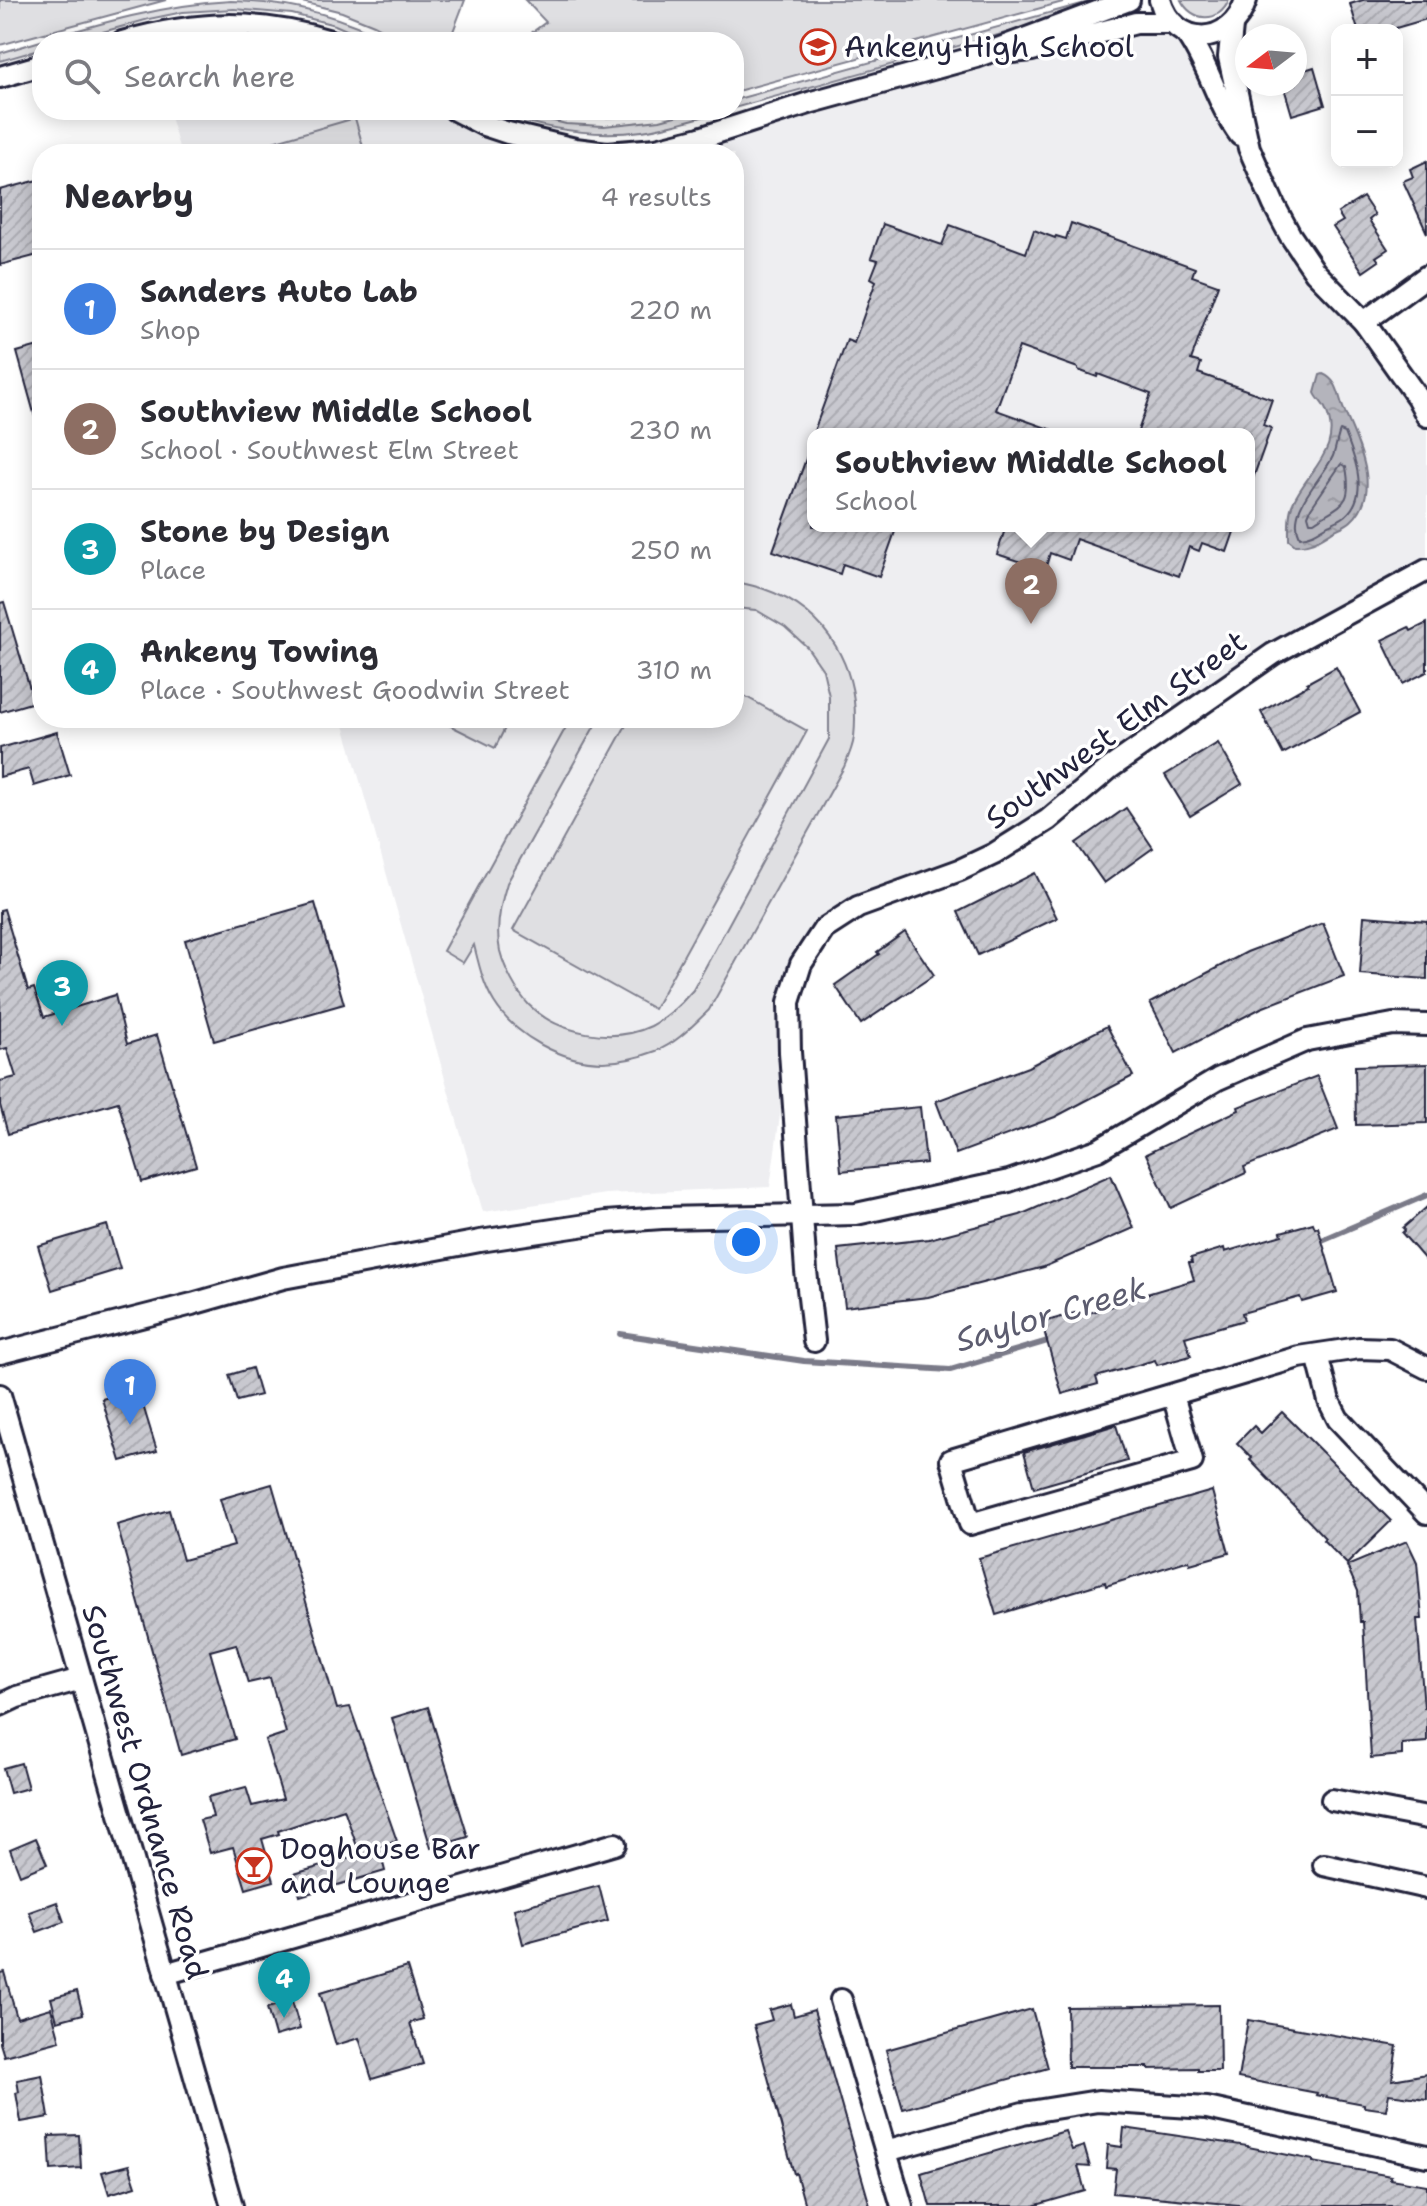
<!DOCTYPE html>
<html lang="en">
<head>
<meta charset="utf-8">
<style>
	body { margin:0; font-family:"Shantell Sans",sans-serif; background:#f7f7f7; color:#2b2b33 }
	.controls { position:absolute; right:24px; top:24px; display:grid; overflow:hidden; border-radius:16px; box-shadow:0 4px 20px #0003 }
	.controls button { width:72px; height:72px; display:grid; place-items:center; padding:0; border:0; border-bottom:2px solid #e1e1e2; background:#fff; color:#2b2b33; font:40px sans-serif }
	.compass { position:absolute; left:1235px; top:24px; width:72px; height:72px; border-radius:50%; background:#fff; box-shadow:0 4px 20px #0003; rotate:254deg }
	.you { position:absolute; left:746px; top:1242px; width:28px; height:28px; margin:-20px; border:6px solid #fff; border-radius:50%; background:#1a73e8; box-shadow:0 0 0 12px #1a73e833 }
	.badge { display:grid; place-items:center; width:52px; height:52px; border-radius:50%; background:#0b8043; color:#fff; font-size:26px; font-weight:700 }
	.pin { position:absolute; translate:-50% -66px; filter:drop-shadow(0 2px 4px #0008) }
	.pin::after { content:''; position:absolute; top:42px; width:28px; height:24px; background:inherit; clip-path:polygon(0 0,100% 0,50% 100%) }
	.popup { position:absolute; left:807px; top:428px; width:448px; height:104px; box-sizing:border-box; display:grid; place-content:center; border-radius:16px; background:#fff; filter:drop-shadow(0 2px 6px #0005); font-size:26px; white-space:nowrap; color:#7c7c81 }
	.popup b { font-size:30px; color:#2b2b33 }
	.popup::after { content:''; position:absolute; left:50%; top:100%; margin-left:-16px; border:16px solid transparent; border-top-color:#fff }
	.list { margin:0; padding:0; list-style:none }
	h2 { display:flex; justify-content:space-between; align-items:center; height:104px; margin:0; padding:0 32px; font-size:34px }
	h2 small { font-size:26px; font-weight:400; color:#7c7c81 }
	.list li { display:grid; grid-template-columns:52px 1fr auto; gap:24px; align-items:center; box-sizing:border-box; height:120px; padding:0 32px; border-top:2px solid #e1e1e2 }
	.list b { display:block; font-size:30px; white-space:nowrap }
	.list p { margin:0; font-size:26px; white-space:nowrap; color:#7c7c81 }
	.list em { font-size:26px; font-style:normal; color:#7c7c81 }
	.icon { flex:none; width:44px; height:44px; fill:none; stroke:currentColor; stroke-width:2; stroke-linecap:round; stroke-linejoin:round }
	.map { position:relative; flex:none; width:1427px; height:2206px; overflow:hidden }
	.search { position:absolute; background:#fff; box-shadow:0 4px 20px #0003; left:32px; top:32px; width:712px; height:88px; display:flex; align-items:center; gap:20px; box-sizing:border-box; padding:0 28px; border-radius:32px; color:#7c7c81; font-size:30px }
	.panel { position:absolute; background:#fff; box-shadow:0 4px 20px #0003; left:32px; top:144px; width:712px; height:584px; border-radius:32px }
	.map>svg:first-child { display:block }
	.built { fill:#eeeef1; fill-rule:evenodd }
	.grass { fill:#dfdfe2; stroke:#80808e; stroke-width:2 }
	.water { fill:url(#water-ripples); stroke:#7a7a88; stroke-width:2 }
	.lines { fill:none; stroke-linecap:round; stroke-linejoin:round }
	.shore { stroke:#5c5c6f; stroke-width:2 }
	.stream { stroke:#7a7a88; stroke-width:6 }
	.building { fill:url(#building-hatch); stroke:#22223b; stroke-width:2 }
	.minor-casing { stroke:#22223b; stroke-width:26 }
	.minor { stroke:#fff; stroke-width:20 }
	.labels { text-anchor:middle; stroke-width:7; stroke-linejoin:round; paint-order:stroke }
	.poi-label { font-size:30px; fill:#22223b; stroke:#fff; text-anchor:start }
	.street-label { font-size:30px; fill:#22223b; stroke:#fff }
	.water-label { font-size:32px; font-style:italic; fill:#5c5c6f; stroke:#fff }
</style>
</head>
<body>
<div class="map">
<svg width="1427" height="2206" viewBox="0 0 1427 2206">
	<defs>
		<pattern id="water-ripples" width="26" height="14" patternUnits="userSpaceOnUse" patternTransform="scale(2)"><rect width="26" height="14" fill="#b4b4bc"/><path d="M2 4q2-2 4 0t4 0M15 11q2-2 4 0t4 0" fill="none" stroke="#9a9aa2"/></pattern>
		<pattern id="building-hatch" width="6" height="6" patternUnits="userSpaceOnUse" patternTransform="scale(2)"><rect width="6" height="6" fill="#c8c8cf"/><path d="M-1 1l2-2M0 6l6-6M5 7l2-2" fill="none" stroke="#acacb3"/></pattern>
	</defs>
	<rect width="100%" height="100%" fill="#fff"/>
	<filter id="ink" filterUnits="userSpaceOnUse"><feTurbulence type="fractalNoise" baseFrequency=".0125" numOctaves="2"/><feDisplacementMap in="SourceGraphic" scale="16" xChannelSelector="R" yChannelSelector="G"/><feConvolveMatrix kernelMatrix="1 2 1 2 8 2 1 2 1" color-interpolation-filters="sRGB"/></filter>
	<g filter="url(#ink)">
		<path class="built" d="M1171,23l103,182 153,211v154l-154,84 -225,166 -190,87 -57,57 -31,223 -165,7 -122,18 -141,-494h392v-564h-553l-13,-44h287l152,43 369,-96zM813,434h436v92h-436z"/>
		<g class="grass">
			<path d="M0,0h166l-166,45z"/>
			<path d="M294,0h171l-16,42h-43l-32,-17 -32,-13z"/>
			<path d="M525,0h545l-336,92v-50h-221l14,-6 19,-14z"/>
			<path d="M1096,0h22l-15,6 -369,102v-8z"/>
			<path d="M1181,0h48c-10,24 -37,22 -48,0z"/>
			<path d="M231,1c56,1 110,14 159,41h-16l-39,-17 -43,-11 -58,-5 -51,3 -34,7 -82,23h-25v7l-42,12v-8c76,-22 152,-48 231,-52z"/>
			<path d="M489,110h20l57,14 38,2 56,-6 38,-10h28c-28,8 -56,17 -84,21 -53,7 -104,-3 -153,-21z"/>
			<path d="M534,110h134c-45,10 -89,10 -134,0z"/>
			<path d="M355,118l10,36h-134z"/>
			<path d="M734,582c11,1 20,4 30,7 65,22 97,82 90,148 -1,10 -6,21 -10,30l-135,243c-16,15 -32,33 -53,41 -16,6 -36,11 -53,11 -41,0 -88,-26 -109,-60 -11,-18 -15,-37 -20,-57l-11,18 -20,-12 128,-233h28l-92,165c-7,22 -12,45 -7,68 5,19 16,40 29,54 29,29 85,39 122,21 17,-9 30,-22 42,-36l136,-251v-43l-6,-26 -16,-23 -22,-20 -29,-17 -22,-2z"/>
			<path d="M734,690l73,41 -153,278 -141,-79 117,-212h104z"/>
			<path d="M435,718h75l-15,30z"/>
		</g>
		<path class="water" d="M1323,374c16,7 15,22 21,36 13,32 40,81 7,111 -4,4 -10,6 -16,9 -14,8 -23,16 -40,15l-6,-5c0,-12 -1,-27 4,-37 14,-32 52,-55 32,-95 -3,-6 -8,-10 -10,-15l5,-18z"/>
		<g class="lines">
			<g class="shore">
				<path d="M1340,431l5,2c10,25 25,62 0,83 -5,4 -11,6 -17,9 -10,6 -16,11 -28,12 -14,-28 22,-57 33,-81 3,-8 4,-18 7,-25z"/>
				<path d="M1341,464l5,3c7,39 -4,36 -32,55h-4l-2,-7 3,-7z"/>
			</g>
			<g class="stream">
				<path d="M1315,1243l112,-48"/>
				<path d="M620,1334l184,27 146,9 104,-31"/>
			</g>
		</g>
		<g class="building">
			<path d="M1363,0h64v19l-38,11h-31l-8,-26z"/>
			<path d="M1314,67l11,38 -33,10 -9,-31h12v-11z"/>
			<path d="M1427,161v72l-24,-52 10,-4 -3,-8z"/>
			<path d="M42,179v75l-42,11v-75z"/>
			<path d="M1363,197l12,18 -6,5 19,29 -12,8 3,4 -16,11 -30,-45 10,-6 -5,-8z"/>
			<path d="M1071,223l124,45 -3,8 26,9 -27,75 10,3 -3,10 74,26 -9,26 8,3 -20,56h-2v-50h-112l14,-40 -53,-20 -1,3 -19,-7v-2l-59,-21 -23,63 62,22 -1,2h-244l34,-94 7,3 22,-62 -5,-3 7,-18 -7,-2 12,-34 59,21 8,-20 76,28 8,-23 21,8 1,-2 10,3z"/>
			<path d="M42,345v78l-5,1 -20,-72z"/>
			<path d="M811,445l2,1v80h84l-18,51 -36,-13 -3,10 -67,-23z"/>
			<path d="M1006,526h230l-9,26 -25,-9 -3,8 -10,-4 -10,29 -103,-37 -7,21 -19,-7 -5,17 -48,-16z"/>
			<path d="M4,602l30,100 -34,10v-109z"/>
			<path d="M1427,623v49l-24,12 -21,-44 27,-13 2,4z"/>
			<path d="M1336,667l24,45 -77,42 -22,-42 47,-27 -1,-2z"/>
			<path d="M57,732l13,43 -36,11 -5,-17 -29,8v-29z"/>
			<path d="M1218,743l24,41 -52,32 -25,-41z"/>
			<path d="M1126,808l27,40 -49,35 -28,-40z"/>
			<path d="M1035,873l22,45 -79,37 -20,-43z"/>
			<path d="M315,903l29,101 -130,37 -29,-101z"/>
			<path d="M4,909l24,81 6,-2 10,29 71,-22 12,49 30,-9 39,131 -54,16 -24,-80 -110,32 -8,-29v-24l16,-4 -9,-29 -7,2v-140z"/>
			<path d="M1364,916l63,5v58l-67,-5z"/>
			<path d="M1323,923l21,53 -83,32 -85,45 -26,-50 97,-51z"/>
			<path d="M905,932l29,43 -73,49 -26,-39 44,-31 -2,-2z"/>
			<path d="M1107,1026l26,50 -78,41 -99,37 -20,-53 92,-34z"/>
			<path d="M1427,1064v59l-71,2 -1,-59z"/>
			<path d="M1317,1076l21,53 -94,38 2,6 -75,35 -25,-54 93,-44 -1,-3z"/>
			<path d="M920,1107l6,56 -85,8 -5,-56z"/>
			<path d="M1111,1175l23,53 -90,39 -116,30 -83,10 -7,-58 91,-10 91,-24z"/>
			<path d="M1427,1207v55l-25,-29 3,-3 -2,-2z"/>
			<path d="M1313,1223l2,5 3,-1 19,65 -35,10 -2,-5 -58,16 2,7 -59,17 6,19 -34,9 -2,-5 -59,17 2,7 -36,10 -19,-67h2l-1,-5 34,-10 1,4 58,-17 -1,-2 58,-17 -5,-17h3l-1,-5 33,-10 1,4 57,-17 -1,-3z"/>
			<path d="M107,1225l13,44 -68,21 -14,-44z"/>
			<path d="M252,1368l8,27 -23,6 -8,-26z"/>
			<path d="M138,1389l19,62 -36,10 -19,-62z"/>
			<path d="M1282,1412l109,109 -44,43 -24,-24 2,-2 -75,-78 2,-2 -15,-15 17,-17 7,7z"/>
			<path d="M1116,1425l11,36 -93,27 -10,-36z"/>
			<path d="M272,1484l65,225 13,-2 47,134 -18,6 6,24 -85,25 -6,-22 66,-19 -16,-46 -66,22 1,3 -17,5 12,42 -28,8 -13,-42 -23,6 -10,-33 13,-3 -5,-20 38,-10 6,19 31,-7 -18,-59 21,-7 -16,-55 -22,5 -12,-39 -26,7 25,88 -54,16 -64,-230 52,-15 14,50 51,-14 -14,-47z"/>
			<path d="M1212,1491l17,62 -39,11 -1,-3 -6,1 -77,24 -1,-4 -109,33 -17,-57z"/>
			<path d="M1407,1541l10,21 5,57h-5l7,88h3v35l-25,2v11l-31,3 -8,-136h-3l-2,-31 -11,-25z"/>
			<path d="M428,1707l40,130 -37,11 -39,-130z"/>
			<path d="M21,1763l7,25 -18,5 -7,-25z"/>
			<path d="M36,1838l11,26 -27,11 -10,-26z"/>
			<path d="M599,1886l9,35 -85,23 -9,-35z"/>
			<path d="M57,1902l7,20 -27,10 -8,-20z"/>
			<path d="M407,1967l16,52 -13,4 13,41 -51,15 -13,-41 -23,7 -16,-52z"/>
			<path d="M4,1972l13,46 34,-10 9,33 -56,15 -4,-13v-70z"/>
			<path d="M77,1991l6,23 -26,7 -6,-23z"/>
			<path d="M292,2001l8,28 -25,7 -8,-28z"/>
			<path d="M791,2004l3,12 20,-6 56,196h-65l-9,-33 -2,1 -40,-149 18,-5 -3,-10z"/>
			<path d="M1219,2005l1,66h-22v-3l-50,1v-2h-80l-1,-60z"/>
			<path d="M1032,2009l16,59 -145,41 -17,-59z"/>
			<path d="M1248,2020l149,26 -5,34 35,-6v25l-38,-5 -3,16 -22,-3v-3l-48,-9 1,-2 -79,-15z"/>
			<path d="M42,2075l7,42 -28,5 -5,-29 3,-1 -2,-12z"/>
			<path d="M1124,2128l124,18v1l65,13v2l78,14 -1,3 37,6v21h-178l-136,-13 3,-24 -10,-1 2,-23 14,2z"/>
			<path d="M1065,2131l7,19 12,-4 6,21 -12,-1 7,25 -52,15h-103l-9,-33z"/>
			<path d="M79,2135l2,33 -30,2 -2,-34z"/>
			<path d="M129,2165l7,21 -27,8 -7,-22z"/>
		</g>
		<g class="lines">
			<defs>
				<g id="minor">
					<path d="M1160,0c14,49 71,48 86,0"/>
					<path d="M1232,26l-3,31 20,91 25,57 16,30 25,37 49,50 53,75 10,19"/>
					<path d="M1186,33c23,32 31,71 54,102"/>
					<path d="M122,42c77,-22 136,-23 212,0"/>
					<path d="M1012,52l20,-2 104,-27h35"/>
					<path d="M0,77l42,-12"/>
					<path d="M455,110l29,15 24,8 67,16 32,4 49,-4 44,-11 112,-36 164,-45 153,-57"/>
					<path d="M1364,322l63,-46"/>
					<path d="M814,1341l-8,-70 -16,-219 -1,-50 12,-38 23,-35 34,-22 102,-37 34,-16 54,-34 62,-52 163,-114 154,-84"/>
					<path d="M0,1353l192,-49 91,-26 197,-37 126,-19 56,-4 194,-4 153,-33 89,-31 120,-71 89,-39 86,-16 34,1"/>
					<path d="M1317,1355l12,46 9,18 89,94"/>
					<path d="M0,1395l232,811"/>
					<path d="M1173,1395l19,66 -222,63 -19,-64 348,-103 60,-9 31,1 37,19"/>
					<path d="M0,1705l17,-8 64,-18"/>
					<path d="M1332,1800l95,18"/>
					<path d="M1324,1865l103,23"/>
					<path d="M165,1974l450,-130"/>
					<path d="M841,2000l61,206"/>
					<path d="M886,2151l137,-38 75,-12 109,7 220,48"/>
				</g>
			</defs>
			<use href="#minor" class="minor-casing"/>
			<use href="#minor" class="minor"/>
		</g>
	</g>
	<defs>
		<symbol id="school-ring" viewBox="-11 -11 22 22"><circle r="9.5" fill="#fff" stroke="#c8321e" stroke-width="1.5"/><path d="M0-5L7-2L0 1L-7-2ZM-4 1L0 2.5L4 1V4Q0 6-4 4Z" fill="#c8321e"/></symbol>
		<symbol id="bar-ring" viewBox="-11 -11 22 22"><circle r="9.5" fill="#fff" stroke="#c8321e" stroke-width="1.5"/><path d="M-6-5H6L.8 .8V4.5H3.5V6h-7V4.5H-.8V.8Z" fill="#c8321e"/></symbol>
	</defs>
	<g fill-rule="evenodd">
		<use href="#school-ring" x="798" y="27" width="40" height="40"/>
		<use href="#bar-ring" x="234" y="1846" width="40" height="40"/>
	</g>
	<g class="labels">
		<g class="poi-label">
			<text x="844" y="57">Ankeny High School</text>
			<text x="280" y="1859">Doghouse Bar<tspan x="280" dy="34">and Lounge</tspan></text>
		</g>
		<g class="street-label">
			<text transform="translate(1116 730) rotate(-36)" y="10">Southwest Elm Street</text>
			<text transform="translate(145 1792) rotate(74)" y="10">Southwest Ordnance Road</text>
		</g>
		<g class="water-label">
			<text transform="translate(1051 1314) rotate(-16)" y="11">Saylor Creek</text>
		</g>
	</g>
</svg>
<div class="controls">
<button>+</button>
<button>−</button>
</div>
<svg class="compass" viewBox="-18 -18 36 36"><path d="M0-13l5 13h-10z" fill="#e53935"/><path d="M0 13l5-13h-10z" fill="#7c7c81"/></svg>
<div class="you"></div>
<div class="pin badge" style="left:130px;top:1425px;background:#3f7fe0">1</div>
<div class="pin badge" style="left:1031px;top:624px;background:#8d6e63">2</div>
<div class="popup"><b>Southview Middle School</b>School</div>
<div class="pin badge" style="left:62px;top:1026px;background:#0f9aa8">3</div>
<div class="pin badge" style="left:284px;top:2018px;background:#0f9aa8">4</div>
<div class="search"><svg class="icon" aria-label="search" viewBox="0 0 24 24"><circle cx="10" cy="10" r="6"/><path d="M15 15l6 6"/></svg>Search here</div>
<section class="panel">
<h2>Nearby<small>4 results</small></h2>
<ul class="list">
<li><span class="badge" style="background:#3f7fe0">1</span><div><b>Sanders Auto Lab</b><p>Shop</p></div><em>220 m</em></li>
<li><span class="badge" style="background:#8d6e63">2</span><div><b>Southview Middle School</b><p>School · Southwest Elm Street</p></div><em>230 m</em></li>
<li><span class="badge" style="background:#0f9aa8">3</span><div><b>Stone by Design</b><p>Place</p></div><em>250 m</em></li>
<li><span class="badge" style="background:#0f9aa8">4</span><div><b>Ankeny Towing</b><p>Place · Southwest Goodwin Street</p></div><em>310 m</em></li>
</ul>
</section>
</div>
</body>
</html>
